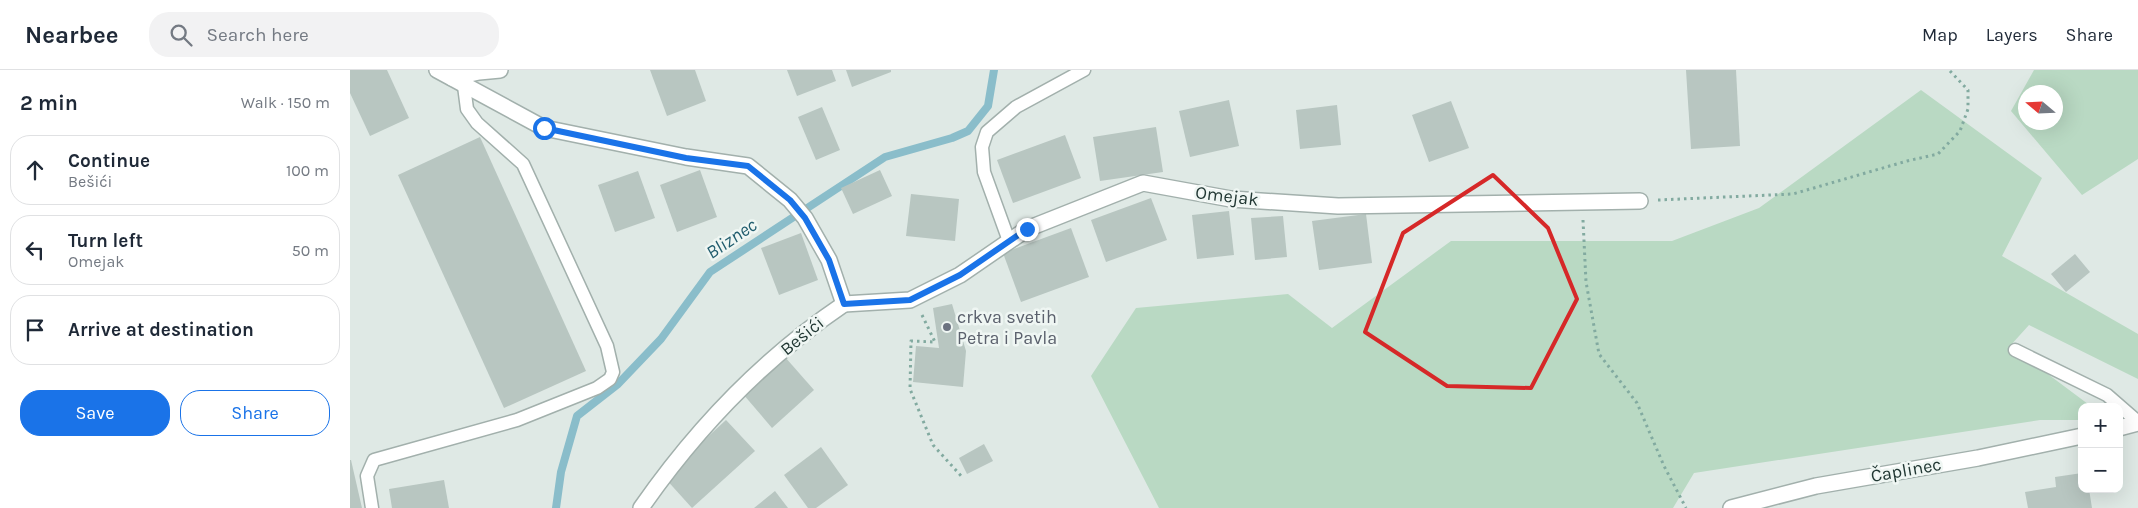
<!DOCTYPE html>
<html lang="en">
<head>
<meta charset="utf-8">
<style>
	body { margin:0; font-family:Karla,sans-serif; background:#f2f2f3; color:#1f2937 }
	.controls { position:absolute; right:15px; bottom:15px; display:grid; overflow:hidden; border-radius:10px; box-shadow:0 5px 20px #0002 }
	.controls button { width:45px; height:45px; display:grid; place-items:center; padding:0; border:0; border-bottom:1px solid #e0e1e3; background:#fff; color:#1f2937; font:25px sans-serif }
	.compass { position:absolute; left:1668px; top:15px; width:45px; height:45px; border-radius:50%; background:#fff; box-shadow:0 5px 20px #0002; rotate:289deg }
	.stop { position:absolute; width:15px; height:15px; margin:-11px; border:4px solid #1a73e8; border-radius:50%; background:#fff }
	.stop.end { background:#1a73e8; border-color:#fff; box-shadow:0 1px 5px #0008 }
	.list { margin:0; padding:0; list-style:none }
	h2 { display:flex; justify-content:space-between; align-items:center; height:65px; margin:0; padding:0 20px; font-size:21px }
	h2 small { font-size:16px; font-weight:400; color:#747a83 }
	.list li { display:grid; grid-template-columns:32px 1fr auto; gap:15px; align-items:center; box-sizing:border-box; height:70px; margin:0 10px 10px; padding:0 10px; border:1px solid #e0e1e3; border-radius:20px }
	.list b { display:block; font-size:19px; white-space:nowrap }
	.list p { margin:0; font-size:16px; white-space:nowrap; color:#747a83 }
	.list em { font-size:16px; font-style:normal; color:#747a83 }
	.actions { display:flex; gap:10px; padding:15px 20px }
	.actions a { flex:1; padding:11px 0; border:1px solid #1a73e8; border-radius:20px; text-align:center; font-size:18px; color:#1a73e8 }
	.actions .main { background:#1a73e8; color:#fff }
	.icon { flex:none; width:28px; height:28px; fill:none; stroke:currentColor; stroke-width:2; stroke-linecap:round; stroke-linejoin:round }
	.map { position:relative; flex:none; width:1788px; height:438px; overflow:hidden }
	header { display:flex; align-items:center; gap:30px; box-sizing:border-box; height:70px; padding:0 25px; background:#fff; border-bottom:1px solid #e0e1e3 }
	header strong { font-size:24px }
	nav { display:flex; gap:28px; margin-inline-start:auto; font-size:18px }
	.search { width:350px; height:45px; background:#f2f2f3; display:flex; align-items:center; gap:12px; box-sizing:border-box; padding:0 18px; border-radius:20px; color:#747a83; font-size:19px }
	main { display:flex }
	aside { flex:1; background:#fff }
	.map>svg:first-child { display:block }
	.green { fill:#b9d9c3; fill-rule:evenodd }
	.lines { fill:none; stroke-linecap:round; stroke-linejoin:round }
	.stream { stroke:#8abdca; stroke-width:8 }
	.building { fill:#b8c6c1 }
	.lane-casing { stroke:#a2b0ac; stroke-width:15 }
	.street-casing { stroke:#a2b0ac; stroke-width:18 }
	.path { stroke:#82aaa0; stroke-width:3; stroke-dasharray:2.5 4; stroke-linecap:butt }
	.lane { stroke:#fff; stroke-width:12 }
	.street { stroke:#fff; stroke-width:15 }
	.route { stroke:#1a73e8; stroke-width:6 }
	.marked { fill:none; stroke:#d62828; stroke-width:4; stroke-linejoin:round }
	.worship-dot { fill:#6b7280; stroke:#eff6f3; stroke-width:2 }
	.labels { text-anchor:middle; stroke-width:5; stroke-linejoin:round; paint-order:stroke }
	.street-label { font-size:18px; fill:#213733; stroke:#eff6f3 }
	.worship-label { font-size:18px; fill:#5b616d; stroke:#eff6f3; text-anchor:start }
	.water-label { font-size:19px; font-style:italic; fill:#215d6e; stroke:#eff6f3 }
</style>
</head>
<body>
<header>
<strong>Nearbee</strong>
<div class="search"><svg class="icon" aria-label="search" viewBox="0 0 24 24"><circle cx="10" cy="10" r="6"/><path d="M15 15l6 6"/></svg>Search here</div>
<nav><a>Map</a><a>Layers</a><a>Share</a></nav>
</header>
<main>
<aside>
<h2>2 min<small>Walk · 150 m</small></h2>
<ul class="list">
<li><svg class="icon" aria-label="ahead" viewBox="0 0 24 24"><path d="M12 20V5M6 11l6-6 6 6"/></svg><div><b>Continue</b><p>Bešići</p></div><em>100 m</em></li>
<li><svg class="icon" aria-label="left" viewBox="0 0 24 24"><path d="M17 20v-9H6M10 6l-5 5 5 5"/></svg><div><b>Turn left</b><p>Omejak</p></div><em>50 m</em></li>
<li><svg class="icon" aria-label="arrive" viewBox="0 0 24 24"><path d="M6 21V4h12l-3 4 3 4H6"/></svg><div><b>Arrive at destination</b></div></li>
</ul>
<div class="actions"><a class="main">Save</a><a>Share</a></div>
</aside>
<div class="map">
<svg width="1788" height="438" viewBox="0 0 1788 438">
	<rect width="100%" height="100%" fill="#dfe9e5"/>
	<g class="green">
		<path d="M1684,0h104v89l-56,36 -71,-84zM1676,22h30v30h-30z"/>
		<path d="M1571,20l121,88 -40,78 136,78v45l-109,-54 -19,21 82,61h-10v13h-42l-346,53 -21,35h-514l-68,-132 45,-68 152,-14 44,34 119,-87h221l87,-33z"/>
	</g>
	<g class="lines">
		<path class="stream" d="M206,438l5,-36 16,-56 41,-32 43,-45 49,-67 175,-115 67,-19 16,-7 20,-25 6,-36"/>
	</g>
	<g class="building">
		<path d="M0,0h37l22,48 -39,18 -20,-43z"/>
		<path d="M300,0h45l11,31 -39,15z"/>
		<path d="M437,0h45l4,11 -39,15z"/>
		<path d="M496,0h45v2l-39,15z"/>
		<path d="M1336,0h50l4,76 -49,3z"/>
		<path d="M879,30l10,46 -49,11 -11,-46z"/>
		<path d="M1101,31l18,47 -40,14 -17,-47z"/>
		<path d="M987,35l4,40 -41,4 -4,-39z"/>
		<path d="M472,37l18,43 -24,10 -18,-43z"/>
		<path d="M806,57l7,45 -63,9 -7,-44z"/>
		<path d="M715,65l16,43 -68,25 -16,-43z"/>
		<path d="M130,67l106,234 -82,37 -106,-233z"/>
		<path d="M350,100l17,47 -40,15 -17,-47z"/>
		<path d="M530,100l12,26 -39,18 -12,-26z"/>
		<path d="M288,101l17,47 -40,14 -17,-47z"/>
		<path d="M561,124l48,5 -4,42 -49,-5z"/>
		<path d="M801,128l16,42 -61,22 -15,-42z"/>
		<path d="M879,141l5,44 -37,4 -5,-44z"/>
		<path d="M1016,144l6,49 -53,7 -7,-49z"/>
		<path d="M933,146l4,41 -32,3 -4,-42z"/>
		<path d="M721,158l18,49 -68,25 -18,-49z"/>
		<path d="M451,163l17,47 -39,15 -18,-47z"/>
		<path d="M1725,184l15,18 -24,20 -15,-18z"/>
		<path d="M602,234l14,47 -3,36 -50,-5 3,-36 23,2 -6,-40z"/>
		<path d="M435,287l29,33 -42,38 -29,-34z"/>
		<path d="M376,350l29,31 -63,57 -28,-31z"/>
		<path d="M634,374l9,17 -26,13 -8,-16z"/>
		<path d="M471,377l27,38 -32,23h-8l-24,-33z"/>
		<path d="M0,390h1l11,48h-12z"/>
		<path d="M1732,403v16h7l3,19h-64l-3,-16 31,-5 -1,-10z"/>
		<path d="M94,410l5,28h-57l-3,-19z"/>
		<path d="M425,421l13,17h-34z"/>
	</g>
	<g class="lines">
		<defs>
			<g id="lane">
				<path d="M659,171l-25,-69 -2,-25 5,-15 29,-25 68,-37"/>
				<path d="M1665,280l92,45 31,27"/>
				<path d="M22,438l-5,-32 7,-16 143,-40 80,-32 13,-9 3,-7 -6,-26 -84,-182 -46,-41 -10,-14 -3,-23"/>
			</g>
			<g id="street">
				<path d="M87,0l107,58 142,29 62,9 42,34 15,18 24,42 15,44c-80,54 -148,125 -203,204"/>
				<path d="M102,8l27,-6 21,-2"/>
				<path d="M494,234l66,-4 50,-25 67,-46 116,-46 88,16 107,7 302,-5"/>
				<path d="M1769,358l19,-5"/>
				<path d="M1381,438l85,-22 162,-28 104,-22"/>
			</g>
		</defs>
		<use href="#lane" class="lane-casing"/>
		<use href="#street" class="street-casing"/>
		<g class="path">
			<path d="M1308,130l135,-6 114,-33 31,-7 22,-23 8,-22v-19l-19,-20"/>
			<path d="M1233,150l3,62 13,72 38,49 27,63 22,42"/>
			<path d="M572,245l13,27 -24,-1 -1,48 23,56 30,33"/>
		</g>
		<use href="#lane" class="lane"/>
		<use href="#street" class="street"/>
	</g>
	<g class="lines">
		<path class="route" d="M194,58l142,30 62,8 42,34 15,18 24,42 15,44 66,-4 50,-25 67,-46"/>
	</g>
	<path class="marked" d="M1143,105l55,53 29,71 -46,89 -84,-2 -82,-54 38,-99z"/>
	<circle class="worship-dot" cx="597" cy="257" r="5"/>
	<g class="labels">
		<g class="street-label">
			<text transform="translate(877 126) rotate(7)" y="6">Omejak</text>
			<text transform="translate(452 266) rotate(-39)" y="6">Bešići</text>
			<text transform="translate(1556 400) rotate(-10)" y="6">Čaplinec</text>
		</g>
		<g class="worship-label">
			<text x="607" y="253">crkva svetih<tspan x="607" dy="21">Petra i Pavla</tspan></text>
		</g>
		<g class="water-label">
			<text transform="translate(381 168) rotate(-34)" y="7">Bliznec</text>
		</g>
	</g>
</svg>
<div class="controls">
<button>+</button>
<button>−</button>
</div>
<svg class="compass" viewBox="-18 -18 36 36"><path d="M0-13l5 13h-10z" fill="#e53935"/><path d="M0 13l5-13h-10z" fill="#747a83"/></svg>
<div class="stop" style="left:194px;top:58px"></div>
<div class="stop end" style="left:677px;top:159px"></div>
</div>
</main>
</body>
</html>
